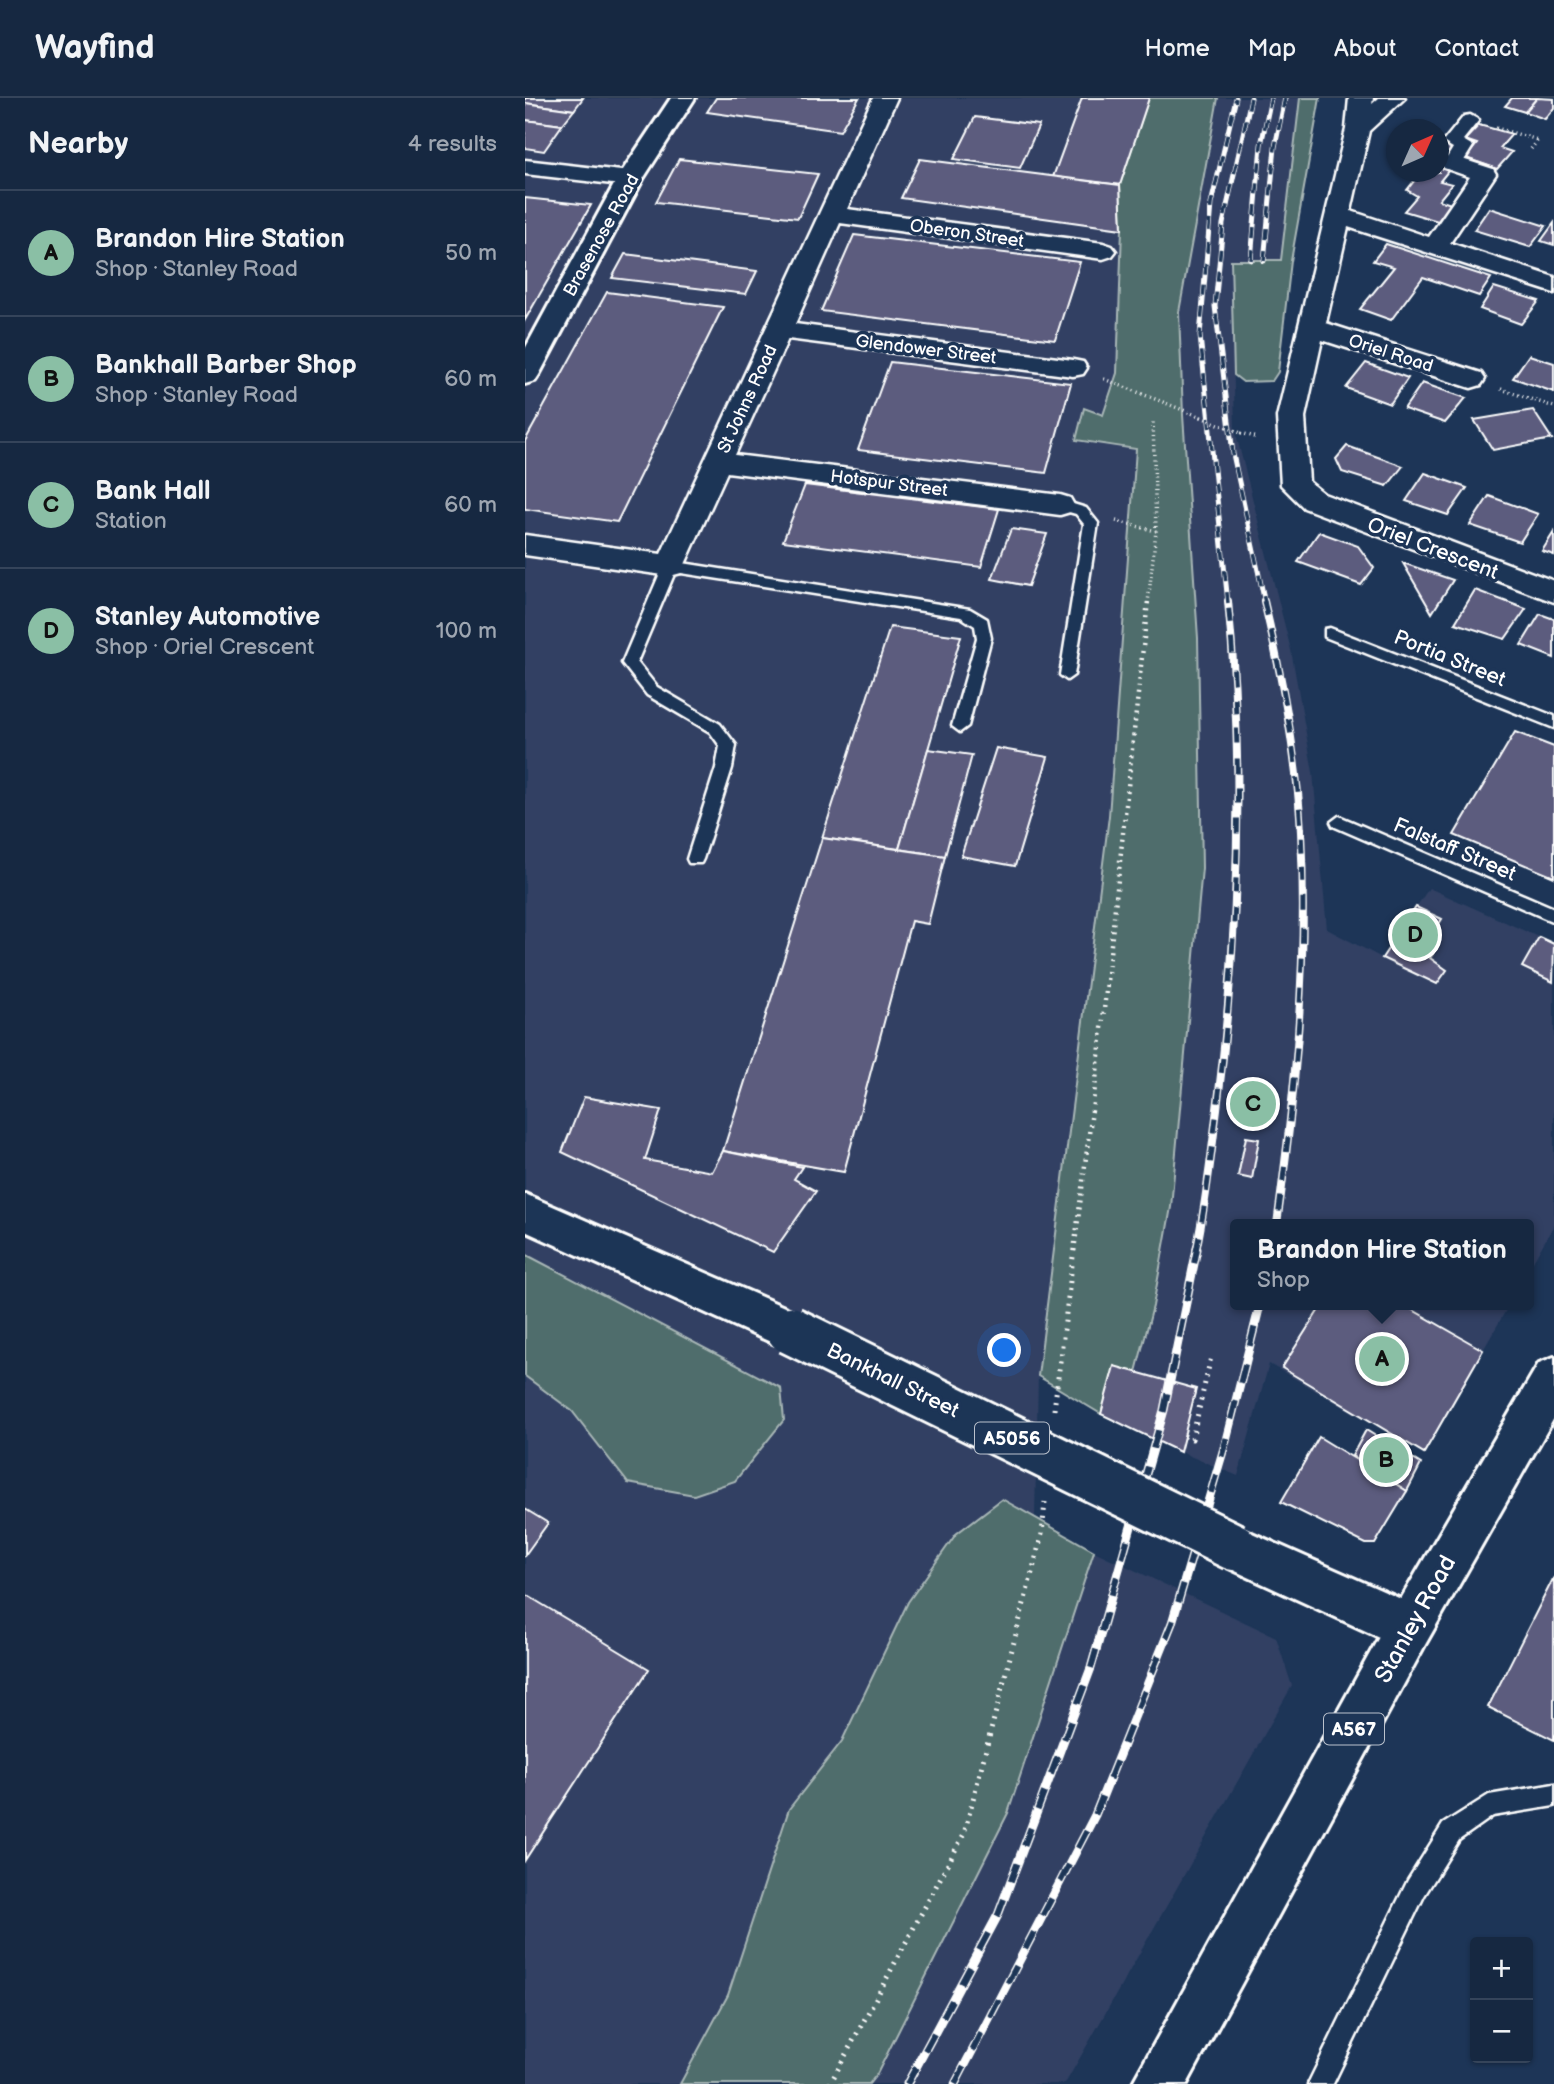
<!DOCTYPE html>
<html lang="en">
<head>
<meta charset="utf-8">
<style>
	body { margin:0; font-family:"Balsamiq Sans",sans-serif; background:#1f3048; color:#f1f3f6 }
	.controls { position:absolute; right:21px; bottom:21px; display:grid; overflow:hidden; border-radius:7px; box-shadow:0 2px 5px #0004 }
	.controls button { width:63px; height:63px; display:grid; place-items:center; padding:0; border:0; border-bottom:2px solid #35445a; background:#162841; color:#f1f3f6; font:35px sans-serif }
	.compass { position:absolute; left:861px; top:21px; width:63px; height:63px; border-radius:50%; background:#162841; box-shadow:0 2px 5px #0004; rotate:45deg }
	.you { position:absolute; left:480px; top:1253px; width:24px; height:24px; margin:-18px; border:5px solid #fff; border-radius:50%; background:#1a73e8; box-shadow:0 0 0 10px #1a73e833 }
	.badge { display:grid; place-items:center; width:46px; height:46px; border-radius:50%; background:#8abfa5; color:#111; font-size:23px; font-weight:700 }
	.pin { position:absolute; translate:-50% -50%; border:4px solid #fff; box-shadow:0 2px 7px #0006 }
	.popup { position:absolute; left:705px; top:1121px; width:304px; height:91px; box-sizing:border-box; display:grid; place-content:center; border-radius:7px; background:#162841; filter:drop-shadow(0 2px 5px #0005); font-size:23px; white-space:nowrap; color:#9ea6b1 }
	.popup b { font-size:26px; color:#f1f3f6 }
	.popup::after { content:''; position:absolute; left:50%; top:100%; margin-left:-14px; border:14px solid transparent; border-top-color:#162841 }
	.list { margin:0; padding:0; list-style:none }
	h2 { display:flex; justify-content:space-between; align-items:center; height:91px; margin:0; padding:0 28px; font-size:30px }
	h2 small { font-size:23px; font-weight:400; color:#9ea6b1 }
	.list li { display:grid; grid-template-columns:46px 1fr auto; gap:21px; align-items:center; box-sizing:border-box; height:126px; padding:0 28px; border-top:2px solid #35445a }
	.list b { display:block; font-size:26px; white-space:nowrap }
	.list p { margin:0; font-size:23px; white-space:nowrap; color:#9ea6b1 }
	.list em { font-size:23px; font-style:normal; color:#9ea6b1 }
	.map { position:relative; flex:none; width:1029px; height:1986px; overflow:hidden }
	header { display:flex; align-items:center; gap:42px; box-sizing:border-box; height:98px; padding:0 35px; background:#162841; border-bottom:2px solid #35445a }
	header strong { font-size:33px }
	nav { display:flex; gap:38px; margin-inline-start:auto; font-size:24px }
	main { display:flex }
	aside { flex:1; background:#162841 }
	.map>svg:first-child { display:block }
	.built { fill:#304063 }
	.green { fill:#506d6c; stroke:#a8b6b6; stroke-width:2 }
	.building { fill:#5b5b7e; stroke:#fff; stroke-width:2 }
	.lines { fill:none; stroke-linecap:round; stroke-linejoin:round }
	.service-casing { stroke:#fff; stroke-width:5 }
	.pedestrian-casing { stroke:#fff; stroke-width:5 }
	.minor-casing { stroke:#fff; stroke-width:5 }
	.secondary-casing { stroke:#fff; stroke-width:6 }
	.primary-casing { stroke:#fff; stroke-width:6 }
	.path-far2 { stroke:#fff; stroke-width:3.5; stroke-dasharray:1 3.5; stroke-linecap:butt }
	.path-far1 { stroke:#fff; stroke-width:4.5; stroke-dasharray:2 5; stroke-linecap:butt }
	.path { stroke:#fff; stroke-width:5; stroke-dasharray:2 6; stroke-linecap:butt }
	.service { fill:#1d3557; fill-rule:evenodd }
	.pedestrian { fill:#1d3557; fill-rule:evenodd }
	.minor { fill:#1d3557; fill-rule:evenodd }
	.secondary { fill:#1d3557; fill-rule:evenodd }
	.primary { fill:#1d3557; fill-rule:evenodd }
	.rail-far2-casing { stroke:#fff; stroke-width:5 }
	.rail-far1-casing { stroke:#fff; stroke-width:8 }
	.rail-casing { stroke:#fff; stroke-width:9 }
	.rail-far2 { stroke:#1d3557; stroke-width:3.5; stroke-dasharray:11; stroke-linecap:butt }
	.rail-far1 { stroke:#1d3557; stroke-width:5; stroke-dasharray:15; stroke-linecap:butt }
	.rail { stroke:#1d3557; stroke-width:6; stroke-dasharray:19; stroke-linecap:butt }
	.primary-bridge-casing { stroke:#fff; stroke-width:52; stroke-linecap:butt }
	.path-bridge { stroke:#fff; stroke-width:3.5; stroke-dasharray:1 3.5; stroke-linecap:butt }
	.primary-bridge { stroke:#1d3557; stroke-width:46 }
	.labels { text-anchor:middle; stroke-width:7; stroke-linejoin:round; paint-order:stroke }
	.far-street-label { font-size:18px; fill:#fff; stroke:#1d3557 }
	.shield { fill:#1d3557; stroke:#bbc2cd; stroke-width:2 }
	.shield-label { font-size:19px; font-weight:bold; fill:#fff }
	.street-label { font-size:21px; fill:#fff; stroke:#1d3557 }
	.near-street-label { font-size:24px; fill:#fff; stroke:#1d3557 }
</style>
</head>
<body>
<header>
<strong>Wayfind</strong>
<nav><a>Home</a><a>Map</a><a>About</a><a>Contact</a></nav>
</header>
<main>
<aside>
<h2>Nearby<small>4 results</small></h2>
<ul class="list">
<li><span class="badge">A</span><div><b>Brandon Hire Station</b><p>Shop · Stanley Road</p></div><em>50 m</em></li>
<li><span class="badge">B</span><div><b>Bankhall Barber Shop</b><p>Shop · Stanley Road</p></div><em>60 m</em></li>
<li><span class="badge">C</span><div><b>Bank Hall</b><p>Station</p></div><em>60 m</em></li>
<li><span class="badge">D</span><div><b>Stanley Automotive</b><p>Shop · Oriel Crescent</p></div><em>100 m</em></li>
</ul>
</aside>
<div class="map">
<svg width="1029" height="1986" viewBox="0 0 1029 1986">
	<rect width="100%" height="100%" fill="#1d3557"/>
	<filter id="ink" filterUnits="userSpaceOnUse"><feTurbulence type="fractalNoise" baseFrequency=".0143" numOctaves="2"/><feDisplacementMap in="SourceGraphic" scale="14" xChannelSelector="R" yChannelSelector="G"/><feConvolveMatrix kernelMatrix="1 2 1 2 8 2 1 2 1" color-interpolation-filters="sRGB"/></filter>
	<g filter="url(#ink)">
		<g class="built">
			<path d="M0,0h624l-29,87 2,44 -5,144 -14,42 -26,25 59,9 -27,367 -71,560 -3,142 -34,-18 -93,102 -66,139 -53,68 -61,186 -48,89h-155z"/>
			<path d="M693,0h82l-19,162 -50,1 4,169 56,220 22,122 14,157 55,29 47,-70 125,56v281l-25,44v-45h-294v81h274l-85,148 -155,-89 -31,112 -58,-24 -66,-86 39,-60 18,-99 31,-339 -4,-230 -15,-223 -4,-103z"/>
			<path d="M569,1453l182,86 16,49 -227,398h-196l139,-271z"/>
		</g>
		<g class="green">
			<path d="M624,0h69l-39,214 4,103 15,223 4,230 -31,339 -18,99 -17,66 -35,42 -63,-38 71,-560 27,-367 -60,-9 8,-32 19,7 14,-42 5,-144 -2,-44z"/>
			<path d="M775,0h20l-29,163 -13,111 -6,9 -29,1 -9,-7 -3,-115h50z"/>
			<path d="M0,1156l256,134 3,32 -49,61 -41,14 -66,-12 -56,-72 -47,-35z"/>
			<path d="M477,1401l92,52 -86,262 -131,261 -8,10h-189l48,-89 61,-186 53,-68 66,-139 48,-68z"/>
		</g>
		<g class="building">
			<path d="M0,0h58l-9,12 -49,-7z"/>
			<path d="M191,0h143l-19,33 -133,-19z"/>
			<path d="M557,0h67l-29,87 -67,-8z"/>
			<path d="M987,0h25l-12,14 -20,-6z"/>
			<path d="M1012,0l17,1v9l-9,11 -20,-7z"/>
			<path d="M0,5l49,7 -12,15 -37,-5z"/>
			<path d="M450,19l64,8 -19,43 -66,-9z"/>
			<path d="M0,22l37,5 -18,26 -19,-3z"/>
			<path d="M954,27l33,9 -12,14 12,4 -15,17 -31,-11 11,-14 -12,-4z"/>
			<path d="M914,44l15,4 -12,16 11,3 -13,16 12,3 -13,16 12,4 -13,17 -34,-10 13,-15 -10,-6 11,-14 -11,-3 32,-1z"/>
			<path d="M154,61l139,15 -20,44 -142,-16z"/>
			<path d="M395,61l200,26 2,44 -221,-31z"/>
			<path d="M0,100l66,7 -66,115z"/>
			<path d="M964,110l57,18 -16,21 -56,-17z"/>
			<path d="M1029,125v22l-13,-4z"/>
			<path d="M329,137l226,27 -25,78 -234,-29z"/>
			<path d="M861,146l105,34 -12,18 -56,-19 -32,43 -31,-11 34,-42 -21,-6z"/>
			<path d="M100,156l132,17 -11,23 -134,-16z"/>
			<path d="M969,189l45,14 -18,23 -41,-15z"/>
			<path d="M82,194l116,15 -106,215 -92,-13v-68z"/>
			<path d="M1004,257l25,8v29l-41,-14z"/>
			<path d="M365,264l181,21 -25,90 -188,-23z"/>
			<path d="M841,265l42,15 -18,26 -44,-16z"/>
			<path d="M897,285l44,15 -21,25 -41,-14z"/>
			<path d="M1008,312l19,29 -59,11 -19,-30z"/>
			<path d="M822,348l56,20 -16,20 -45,-14 -6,-13z"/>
			<path d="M900,375l42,15 -19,27 -42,-14z"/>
			<path d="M280,387l194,24 -18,58 -198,-26z"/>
			<path d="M964,398l49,18 -18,28 -50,-17z"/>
			<path d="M486,431l36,5 -19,52 -36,-7z"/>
			<path d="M794,434l39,14 16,22 -13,17 -63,-23z"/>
			<path d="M1029,434v23l-12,-4z"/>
			<path d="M878,465l50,17 -21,33z"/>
			<path d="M950,492l51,19 -21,30 -50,-16z"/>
			<path d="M1015,516l14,5v39l-33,-13z"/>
			<path d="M365,529l71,9 -62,213 -77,-11z"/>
			<path d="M990,634l39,15v130l-100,-42z"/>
			<path d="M471,650l52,9 -33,109 -54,-10z"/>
			<path d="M403,651l44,6 -27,101 -46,-7z"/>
			<path d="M297,740l123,18 -17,68 -17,-3 -67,251 -121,-21z"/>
			<path d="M891,809l26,12 -19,31 10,4 -3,4 17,12 -10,14 -55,-26z"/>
			<path d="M1014,839l15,7 -1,38 -31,-15z"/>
			<path d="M59,999l77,13 -16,50 67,12 11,-21 79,16 -8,12 22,12 -43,61 -211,-100z"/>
			<path d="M721,1039l13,2 -7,40 -14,-3z"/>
			<path d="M797,1207h82l79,45 -59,103 -142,-85z"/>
			<path d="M589,1268l82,23 -16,63 -79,-38z"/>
			<path d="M841,1332l55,34 -14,27 -55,-35z"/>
			<path d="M794,1339l88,54 -32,53h-9l-85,-42z"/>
			<path d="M0,1411l23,14 -23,32z"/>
			<path d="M1029,1479v163l-66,-33z"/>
			<path d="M0,1496l124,75 -124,191z"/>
		</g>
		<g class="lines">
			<defs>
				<g id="service">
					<path d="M535,402l26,8 12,15 -24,152 -7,5 -7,-5 24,-151 -8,-10 -21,-6v-6z"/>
					<path d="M145,463l300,48 17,10 4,19 -23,88 -8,6 -8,-6 25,-88 -2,-12 -14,-9 -286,-45 -38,90 20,25 63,37 16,21 -4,23 -29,91 -2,4h-12l-2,-4 29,-91 4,-22 -10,-14 -63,-37 -25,-32 41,-97z"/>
					<path d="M805,530l224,88v12l-229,-91v-8z"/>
					<path d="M814,718l215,92v14l-221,-96 -2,-4z"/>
					<path d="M1029,1686v22l-61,10 -34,24 -35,56 -91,188h-25l100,-204 35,-56 46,-29z"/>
				</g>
				<path id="pedestrian" d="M945,17l9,5 -16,20 10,6 -13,21h-14l-2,-4 9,-15 -10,-6 21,-26z"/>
				<g id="minor">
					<path d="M348,0h24l-50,111 256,34 9,3 4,5 -4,5 -9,3 -263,-36 -45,101 278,36 10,2 4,6 -4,6 -10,2 -285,-37 -53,116 325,40 10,3 4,7 -4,7 -10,3 -333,-43 -46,101 -11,3 -145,-21v-20l136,19z"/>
					<path d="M824,0h24l-1,6 7,-6h26l-36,33 -18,80 78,26 41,-60 -26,-9 -3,-5 3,-5 9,-2 40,13 3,5 -46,69 104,34v16l-206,-66 -22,96 155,50 4,6 -4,6 -10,3 -149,-48 -17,77 4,65 15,12 230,87v21l-250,-94 -23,-23 -4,-68 69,-288z"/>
					<path d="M0,62l105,12 9,2 3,5 -3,5 -9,2 -105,-12z"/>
				</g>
				<path id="secondary" d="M146,0h24l-52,81 -104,196 -4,6 -10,3v-35l92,-170z"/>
				<g id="primary">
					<path d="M0,1096l280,122 6,14 -6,14 -15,5 -15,-5 -250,-113z"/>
					<path d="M1029,1259v61l-128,225 -239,441h-55l247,-447 -161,-74 -6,-16 6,-16 16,-6 167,74 138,-236z"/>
				</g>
			</defs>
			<use href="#service" class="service-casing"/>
			<use href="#pedestrian" class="pedestrian-casing"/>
			<use href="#minor" class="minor-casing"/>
			<use href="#secondary" class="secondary-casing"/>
			<use href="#primary" class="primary-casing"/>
			<g class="path-far2">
				<path d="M971,30l42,12 -7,9"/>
				<path d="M579,281l97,38"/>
				<path d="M976,291l53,18"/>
				<path d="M716,335l17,5"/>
				<path d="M591,423l40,10"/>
				<path d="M623,505l8,-72 -3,-111"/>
			</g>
			<path class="path-far1" d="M549,1153l25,-195 49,-455"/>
			<g class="path">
				<path d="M529,1312l20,-161"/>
				<path d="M659,1338l8,3 19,-82"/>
				<path d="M305,1986l134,-250 78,-300 3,-32"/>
			</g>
			<use href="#service" class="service"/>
			<use href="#pedestrian" class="pedestrian"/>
			<use href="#minor" class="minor"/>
			<use href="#secondary" class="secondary"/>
			<use href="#primary" class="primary"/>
			<defs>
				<g id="rail-far2">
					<path d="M726,0l-28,126 -8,82 18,148 32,149"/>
					<path d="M726,162l10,-115 10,-47"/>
					<path d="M739,163l11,-114 10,-49"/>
					<path d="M703,505l-28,-267 11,-132 25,-106"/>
				</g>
				<g id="rail-far1">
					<path d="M739,503c18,76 33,153 37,231 7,131 -6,262 -24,392"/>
					<path d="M671,1153c10,-47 15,-94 21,-142 21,-168 28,-339 11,-508"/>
				</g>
				<g id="rail">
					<path d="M382,1986l91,-169 93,-247 73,-258 33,-161"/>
					<path d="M430,1986l140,-269 77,-192 52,-175 36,-143"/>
				</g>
			</defs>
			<use href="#rail-far2" class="rail-far2-casing"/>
			<use href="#rail-far1" class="rail-far1-casing"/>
			<use href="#rail" class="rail-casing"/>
			<use href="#rail-far2" class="rail-far2"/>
			<use href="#rail-far1" class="rail-far1"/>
			<use href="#rail" class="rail"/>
			<defs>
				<path id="primary-bridge" d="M265,1232l444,217"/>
			</defs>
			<use href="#primary-bridge" class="primary-bridge-casing"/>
			<path class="path-bridge" d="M676,319l40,16"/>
			<use href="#primary-bridge" class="primary-bridge"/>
		</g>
	</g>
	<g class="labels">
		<g class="far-street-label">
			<text transform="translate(442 135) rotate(8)" y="6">Oberon Street</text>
			<text transform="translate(76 137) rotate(-61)" y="6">Brasenose Road</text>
			<text transform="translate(401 251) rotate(7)" y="6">Glendower Street</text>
			<text transform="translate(866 255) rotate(18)" y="6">Oriel Road</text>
			<text transform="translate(222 301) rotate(-65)" y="6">St Johns Road</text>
			<text transform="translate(364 385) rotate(7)" y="6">Hotspur Street</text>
		</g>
		<g class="shield">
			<rect x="450" y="1324.5" width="74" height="31" rx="5"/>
			<rect x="799" y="1615.5" width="60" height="31" rx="5"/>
		</g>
		<g class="shield-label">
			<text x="487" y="1347">A5056</text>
			<text x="829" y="1638">A567</text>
		</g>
		<g class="street-label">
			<text transform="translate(908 450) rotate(21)" y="7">Oriel Crescent</text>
			<text transform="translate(925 560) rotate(22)" y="7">Portia Street</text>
			<text transform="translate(930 751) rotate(23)" y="7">Falstaff Street</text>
			<text transform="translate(368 1282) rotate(26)" y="7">Bankhall Street</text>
		</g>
		<g class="near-street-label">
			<text transform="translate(890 1521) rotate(-61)" y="8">Stanley Road</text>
		</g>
	</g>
</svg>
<div class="controls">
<button>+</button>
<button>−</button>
</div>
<svg class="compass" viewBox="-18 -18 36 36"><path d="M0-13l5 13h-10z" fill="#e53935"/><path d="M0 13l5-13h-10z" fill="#9ea6b1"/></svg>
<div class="you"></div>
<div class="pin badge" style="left:857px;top:1261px">A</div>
<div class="popup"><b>Brandon Hire Station</b>Shop</div>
<div class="pin badge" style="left:861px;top:1362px">B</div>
<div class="pin badge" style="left:728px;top:1006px">C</div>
<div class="pin badge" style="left:890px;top:837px">D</div>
</div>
</main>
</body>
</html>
